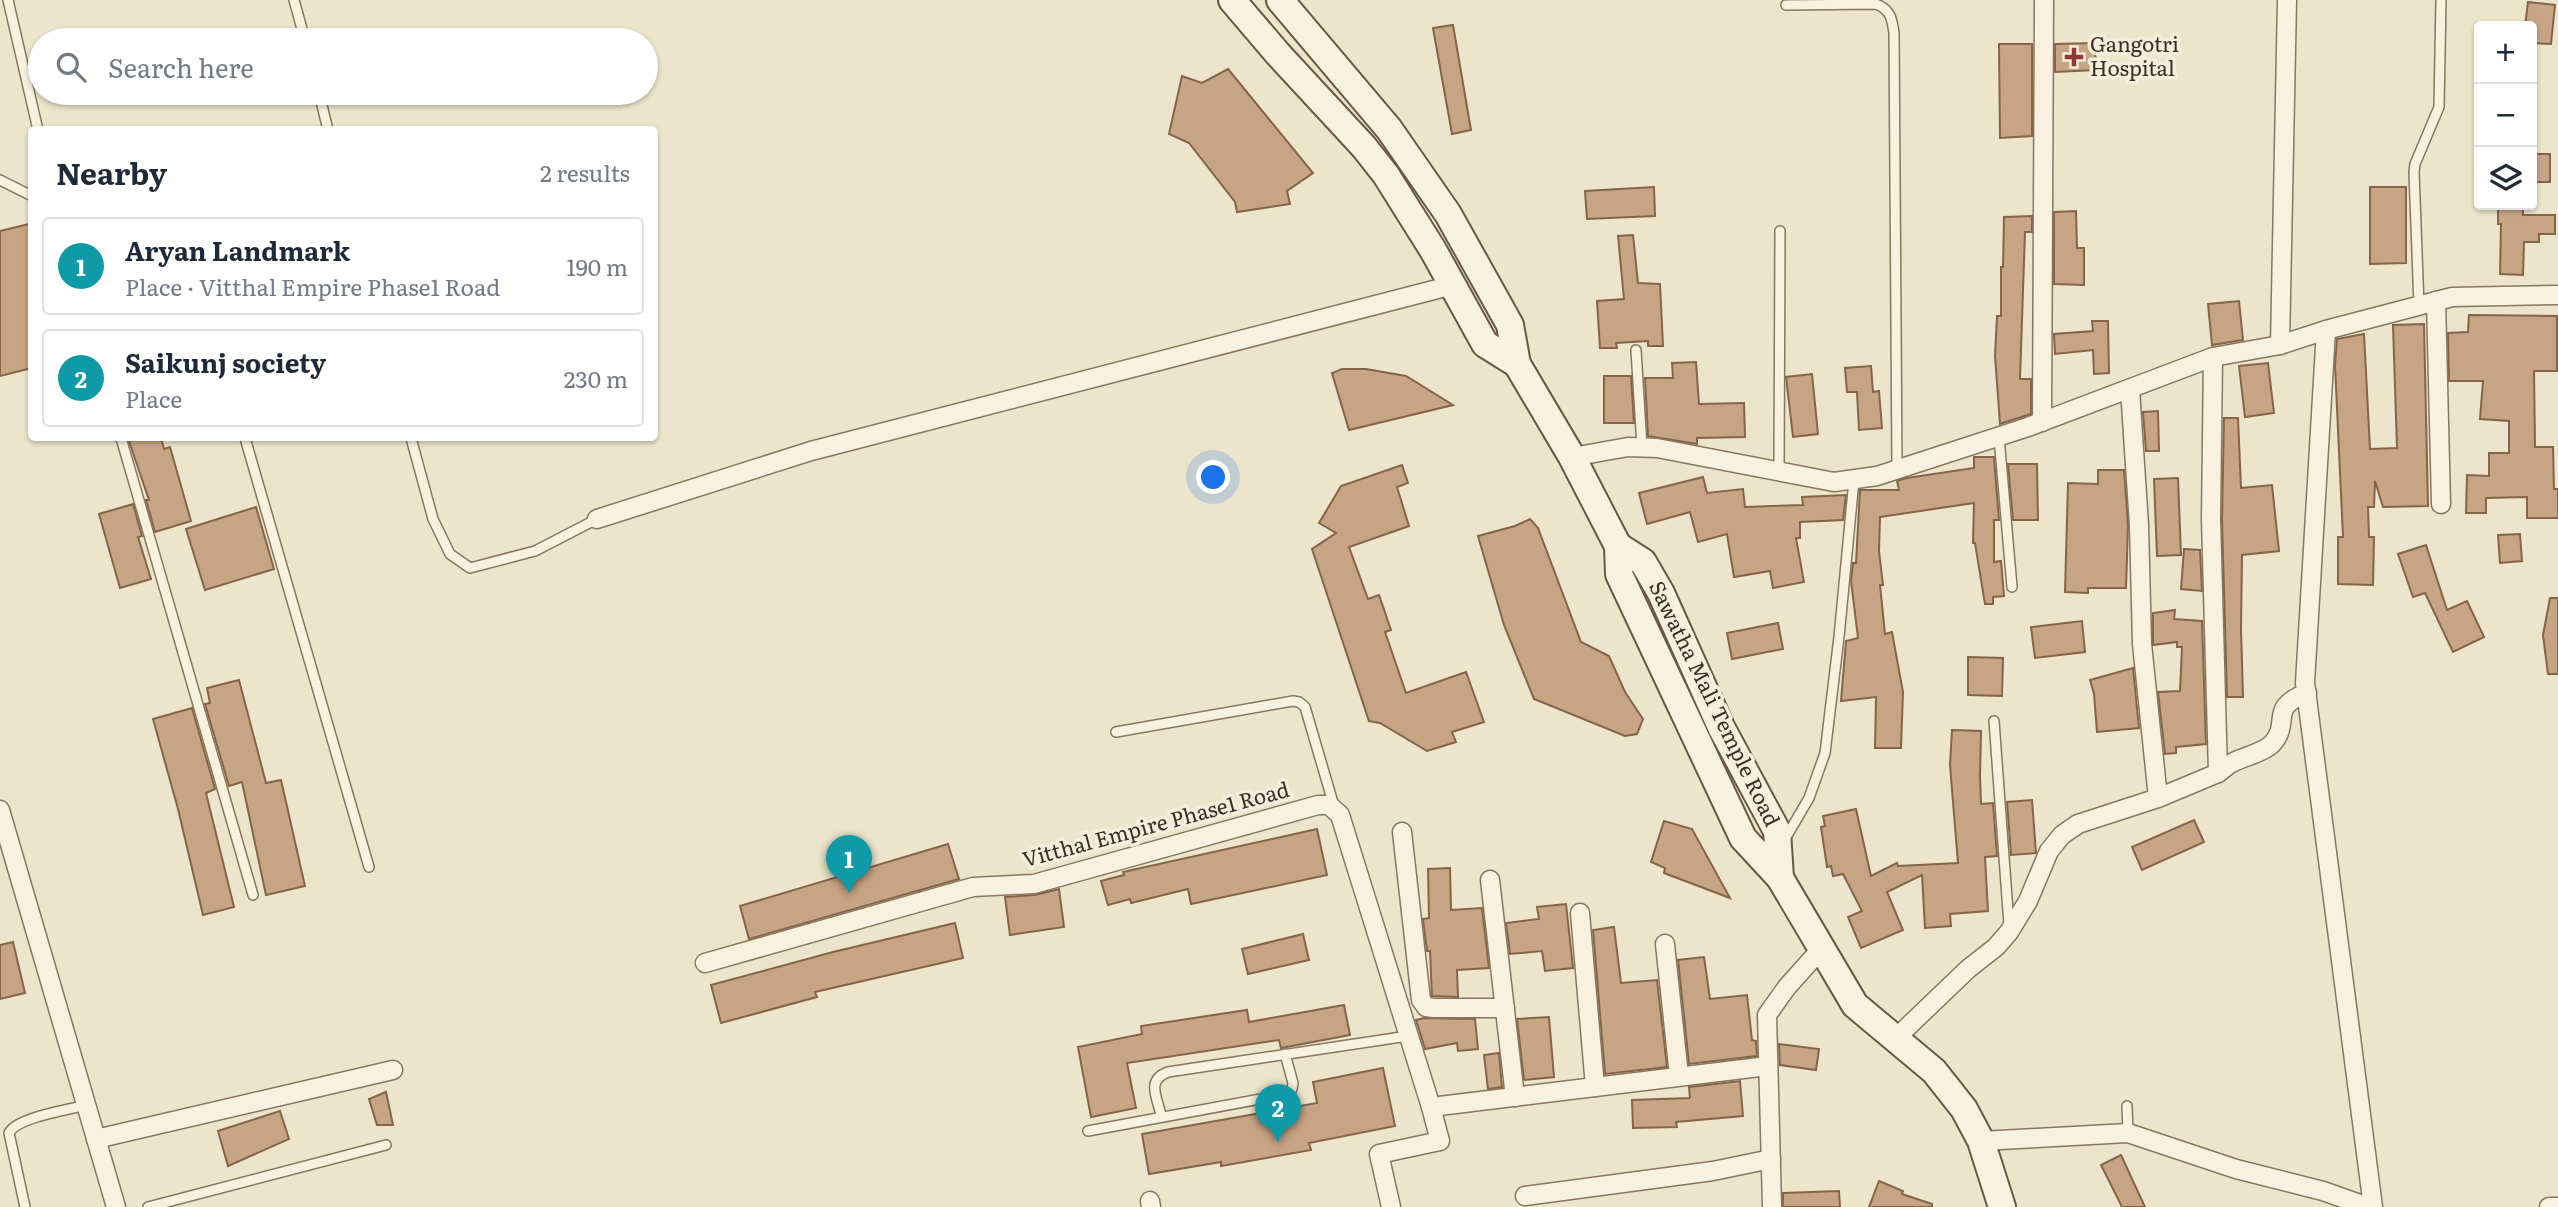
<!DOCTYPE html>
<html lang="en">
<head>
<meta charset="utf-8">
<style>
	body { margin:0; font-family:Literata,serif; background:#f2f2f3; color:#1f2937 }
	.controls { position:absolute; right:21px; top:21px; display:grid; overflow:hidden; border-radius:7px; box-shadow:0 2px 5px #0004 }
	.controls button { width:63px; height:63px; display:grid; place-items:center; padding:0; border:0; border-bottom:2px solid #e0e1e3; background:#fff; color:#1f2937; font:35px sans-serif }
	.you { position:absolute; left:1214px; top:478px; width:24px; height:24px; margin:-18px; border:5px solid #fff; border-radius:50%; background:#1a73e8; box-shadow:0 0 0 10px #1a73e833 }
	.badge { display:grid; place-items:center; width:46px; height:46px; border-radius:50%; background:#7c3aed; color:#fff; font-size:23px; font-weight:700 }
	.pin { position:absolute; translate:-50% -58px; filter:drop-shadow(0 2px 4px #0008) }
	.pin::after { content:''; position:absolute; top:37px; width:24px; height:21px; background:inherit; clip-path:polygon(0 0,100% 0,50% 100%) }
	.list { margin:0; padding:0; list-style:none }
	h2 { display:flex; justify-content:space-between; align-items:center; height:91px; margin:0; padding:0 28px; font-size:30px }
	h2 small { font-size:23px; font-weight:400; color:#747a83 }
	.list li { display:grid; grid-template-columns:46px 1fr auto; gap:21px; align-items:center; box-sizing:border-box; height:98px; margin:0 14px 14px; padding:0 14px; border:2px solid #e0e1e3; border-radius:7px }
	.list b { display:block; font-size:26px; white-space:nowrap }
	.list p { margin:0; font-size:23px; white-space:nowrap; color:#747a83 }
	.list em { font-size:23px; font-style:normal; color:#747a83 }
	.icon { flex:none; width:38px; height:38px; fill:none; stroke:currentColor; stroke-width:2; stroke-linecap:round; stroke-linejoin:round }
	.map { position:relative; flex:none; width:2558px; height:1207px; overflow:hidden }
	.search { position:absolute; background:#fff; box-shadow:0 2px 5px #0004; left:28px; top:28px; width:630px; height:77px; display:flex; align-items:center; gap:18px; box-sizing:border-box; padding:0 24px; border-radius:38px; color:#747a83; font-size:26px }
	.panel { position:absolute; background:#fff; box-shadow:0 2px 5px #0004; left:28px; top:126px; width:630px; height:315px; border-radius:7px }
	.map>svg:first-child { display:block }
	.building { fill:#c7a484; stroke:#856448; stroke-width:2 }
	.lines { fill:none; stroke-linecap:round; stroke-linejoin:round }
	.lane-casing { stroke:#877760; stroke-width:12 }
	.street-casing { stroke:#877760; stroke-width:21 }
	.secondary-casing { stroke:#695943; stroke-width:30 }
	.lane { stroke:#f7f1de; stroke-width:9 }
	.street { stroke:#f7f1de; stroke-width:18 }
	.secondary { stroke:#f7f1de; stroke-width:26 }
	.poi-dot { fill:#923a35; stroke:#f4eeda; stroke-width:2.5 }
	.labels { text-anchor:middle; stroke-width:7; stroke-linejoin:round; paint-order:stroke }
	.poi-label { font-size:21px; fill:#392f22; stroke:#f4eeda; text-anchor:start }
	.street-label { font-size:21px; fill:#392f22; stroke:#f4eeda }
</style>
</head>
<body>
<div class="map">
<svg width="2558" height="1207" viewBox="0 0 2558 1207">
	<rect width="100%" height="100%" fill="#ece4cb"/>
	<g class="building">
		<path d="M2528,2l27,3 -4,39 -19,-1v-17h-7z"/>
		<path d="M1453,25l18,105 -19,4 -19,-106z"/>
		<path d="M2095,43l1,27 -41,2v-28z"/>
		<path d="M1999,44h33v92l-32,2z"/>
		<path d="M1228,69l85,104 -26,18 3,13 -53,8 -2,-10 -46,-59 -20,-9 13,-58 20,7z"/>
		<rect x="2532" y="154" width="18" height="28"/>
		<path d="M1654,187l1,29 -68,3 -2,-28z"/>
		<path d="M2370,187h36v76l-36,1z"/>
		<path d="M2498,205h25v10h32v19h-16v8h-15l-1,33 -23,-1 1,-50h-3z"/>
		<path d="M2076,211l1,37h7v37l-30,-1v-72z"/>
		<path d="M2032,216v16h-7l-5,147h11v35l-31,10 -5,-68 2,-40h4v-49h2l1,-50z"/>
		<path d="M29,224l3,9v135l-32,8v-145z"/>
		<path d="M1633,235l5,48 22,1 3,62h-15v-5l-32,2 1,5h-17l-3,-47 27,-2 -6,-63z"/>
		<path d="M2239,301l4,39 -31,5 -4,-41z"/>
		<path d="M2469,315l88,1v55h-23l1,76h18l1,42h4v29h-31v-21l-41,1v15h-20l1,-38 22,1v-23h20v-32l-29,-2 3,-38h-34l-1,-48 20,-1z"/>
		<path d="M2092,321h16l1,52 -15,1 -1,-24 -38,4 -1,-20 39,-3z"/>
		<path d="M2424,324l4,182 -45,1 -8,-26 -1,26h-6l1,30h5l-1,48 -35,-1v-47h5l-8,-172 2,-26 27,-5 6,115 27,-1 -4,-123z"/>
		<path d="M1696,362l3,42 45,-1 1,34 -48,1v6l-49,-8 -3,-58h28l-1,-15z"/>
		<path d="M2268,363l6,50 -29,4 -6,-51z"/>
		<path d="M1871,366l2,26 6,-1 3,37 -23,2 -2,-38h-10l-2,-24z"/>
		<path d="M1342,369h24l40,7 47,29 -104,25 -17,-57z"/>
		<path d="M1812,374l6,60 -25,3 -7,-60z"/>
		<path d="M1604,376h27l3,47h-30z"/>
		<path d="M2158,411l1,40h-13l-3,-39z"/>
		<path d="M2224,418h14l3,70 31,-3 7,66 -37,4 -1,73 2,69h-16l-5,-178z"/>
		<path d="M128,438h33l3,11 6,-2 21,74 -36,11 -9,-32h3z"/>
		<path d="M1974,457h20l5,63h-5v42l7,-1 3,35 -11,1v7h-8l-10,-61h-2l1,-40 -94,14 -1,34 4,34h-3l5,49 7,-2 11,60 -2,56h-26l1,-51 -35,4 5,-60 12,-3 -7,-57 2,-18h3l4,-73h39l-2,-9 10,-3 67,-10z"/>
		<path d="M2008,464h29l1,56h-25z"/>
		<path d="M1402,465l6,18 -11,4 12,39 -60,21 19,52 11,-4 12,35 -6,2 21,61 60,-21 18,50 -32,10 4,10 -29,9 -47,-28 -11,-2 -57,-172 24,-16 -17,-10 22,-37z"/>
		<path d="M2098,470h26l4,55 -2,63h-38v5l-23,-1 3,-109 30,1z"/>
		<path d="M1703,477l4,16 36,-4 2,18 58,-2 -1,-8 44,-2 -3,25 -43,2v16h-4l8,44 -31,6 -3,-17 -36,6 -7,-43 -29,8 -8,-30 -43,12 -8,-31z"/>
		<path d="M2178,478l3,77 -24,1 -3,-77z"/>
		<path d="M133,504l9,32 -4,1 13,42 -31,9 -21,-74z"/>
		<path d="M256,507l18,62 -69,21 -19,-61z"/>
		<path d="M1530,519l8,9 43,114 28,14 16,36 18,27 -6,15 -12,2 -91,-37 -30,-74 -26,-89 37,-10z"/>
		<path d="M2520,534l2,27 -22,2 -2,-28z"/>
		<path d="M2426,545l21,65 20,-9 17,36 -31,15 -28,-59 -12,4 -15,-43z"/>
		<path d="M2184,549l16,1 2,41 -21,-2z"/>
		<path d="M2550,598h8v76h-10l-5,-39z"/>
		<path d="M2175,610l-1,9 28,2 4,123 -30,3v6l-11,1 -7,-62 22,-1 2,-44h-5v-5l-24,3v-32z"/>
		<path d="M2082,621l3,31 -50,6 -4,-31z"/>
		<path d="M1778,623l5,26 -51,10 -5,-26z"/>
		<path d="M1968,657l35,1 -1,38 -34,-1z"/>
		<path d="M2133,668l6,60 -42,4 -3,-38 -4,-14z"/>
		<path d="M239,680l27,103 15,-3 24,106 -39,9 -24,-113 -13,4 -24,-82 5,-1 -3,-15z"/>
		<path d="M192,708l23,81 -9,4 28,114 -31,8 -25,-106 -25,-90z"/>
		<path d="M1952,730l29,1 -1,45 1,28 12,-1 4,53 -12,1 3,54 -38,3 1,12 -26,2 -3,-53 -35,17 16,38 -42,18 -13,-31 14,-6 -19,-37 -10,2 -2,-10 -4,1 -6,-40 4,-1 -2,-10 33,-7 15,67 26,-13 1,3 60,-3 -8,-98z"/>
		<path d="M2032,800l4,53 -25,2 -4,-53z"/>
		<path d="M2194,820l10,22 -62,28 -10,-23z"/>
		<path d="M1664,821l28,8 38,69 -66,-25 1,-5 -14,-6z"/>
		<path d="M1317,829l10,46 -136,29 -3,-15 -57,14 -1,-4 -22,6 -7,-24 23,-6 -1,-3z"/>
		<path d="M948,844l11,35 -210,60 -9,-33z"/>
		<path d="M1450,868l1,42 31,-2 7,60 -32,2 1,27 -26,-1 -2,-45h-3l-4,-32 6,-1 -1,-49z"/>
		<path d="M1059,889l5,38 -54,8 -5,-38 30,-2z"/>
		<path d="M1566,904l7,64 -28,3 -3,-20 -32,3 -4,-31 33,-4 -2,-12z"/>
		<path d="M955,923l8,35 -148,34 2,5 -96,26 -10,-38 122,-33z"/>
		<path d="M1614,927l7,56 36,-3 10,87 -62,7 -12,-144z"/>
		<path d="M1303,934l6,26 -61,14 -6,-25z"/>
		<path d="M13,942l12,51 -25,6v-54z"/>
		<path d="M1704,957l6,42 37,-4 5,45 4,1 1,15 -68,8 -11,-104z"/>
		<path d="M1344,1005l6,30 -69,13 -2,-8 -152,23 9,45 -45,9 -13,-70 64,-13 -1,-8 106,-16 2,12z"/>
		<path d="M1549,1017l5,60 -30,3 -7,-61z"/>
		<path d="M1424,1018l51,1 3,30 -20,2 -1,-8 -32,6 -9,-29z"/>
		<path d="M1779,1044l40,5 -3,21 -36,-5z"/>
		<path d="M1499,1053l3,34 -14,2 -4,-34z"/>
		<path d="M1383,1068l12,58 -86,17 2,7 -90,16v-4l-72,12 -7,-40 175,-31 -4,-21z"/>
		<path d="M1740,1081l3,35 -67,6 1,5 -44,1 -1,-28 58,-2 -1,-11z"/>
		<path d="M386,1092l7,33h-16l-8,-26z"/>
		<path d="M280,1111l9,28 -61,27 -10,-35z"/>
		<path d="M2121,1155l24,52h-23l-21,-42z"/>
		<path d="M1879,1181l24,10 -1,3 30,10v3h-63z"/>
		<path d="M1839,1191l1,16h-57v-14z"/>
	</g>
	<g class="lines">
		<defs>
			<g id="lane">
				<path d="M8,0l30,130"/>
				<path d="M294,0l11,40"/>
				<path d="M1786,5l90,-1c15,6 16,15 18,29l3,436"/>
				<path d="M319,93l9,37"/>
				<path d="M0,180l32,16"/>
				<path d="M2419,306l-5,-134 1,-8 24,-57 2,-107"/>
				<path d="M1636,350l6,97"/>
				<path d="M1999,437l13,150"/>
				<path d="M121,438l132,457"/>
				<path d="M245,438l124,429"/>
				<path d="M411,438l22,81 17,35 20,14 65,-17 62,-32"/>
				<path d="M1779,471l1,-240"/>
				<path d="M1994,721l15,204"/>
				<path d="M1116,732l177,-31 6,1 6,5 29,99"/>
				<path d="M1785,839l24,-41 16,-45 14,-116 15,-157"/>
				<path d="M2127,1106l1,27"/>
				<path d="M1161,1115c-4,-18 -15,-35 7,-43l240,-36"/>
				<path d="M1088,1131l199,-37 5,-5 1,-6 -8,-29"/>
				<path d="M25,1207l-16,-74c8,-16 60,-23 77,-28"/>
				<path d="M148,1207l238,-62"/>
			</g>
			<g id="street">
				<path d="M2436,301l5,203"/>
				<path d="M2326,330l-21,353 68,524"/>
				<path d="M2280,345l7,-345"/>
				<path d="M2130,389l9,136 3,119 16,154"/>
				<path d="M2042,422l2,-422"/>
				<path d="M1572,457l56,-10 29,1 177,34 43,-6 151,-49 185,-70 67,-12 46,-15 126,-33 106,-2"/>
				<path d="M597,519l214,-68 642,-166"/>
				<path d="M2218,773c5,-3 9,-8 14,-10 12,-7 29,-9 40,-19 20,-22 -5,-36 35,-51"/>
				<path d="M0,810l116,397"/>
				<path d="M1402,832l19,168 5,7 8,1h71"/>
				<path d="M1490,880l25,217"/>
				<path d="M1580,913l15,174"/>
				<path d="M1665,944l14,132"/>
				<path d="M705,963l268,-76 61,-3 284,-79h11l11,10 91,292"/>
				<path d="M1896,1038l72,-69 28,-22 13,-15 19,-31 21,-50 13,-16 16,-11 80,-26 60,-25 -7,-254 2,-162"/>
				<path d="M96,1139l297,-69"/>
				<path d="M1981,1141l147,-8 108,36 87,22 45,16"/>
				<path d="M1525,1196l188,-25 58,-12"/>
				<path d="M1150,1201l1,6"/>
				<path d="M1391,1207l-12,-53 61,-13 -9,-34 337,-41"/>
				<path d="M1772,1207l-5,-192 20,-28 34,-38"/>
				<path d="M2549,1207h9"/>
			</g>
			<g id="secondary">
				<path d="M1232,0l46,54 86,93 22,28 47,75 52,94 32,20"/>
				<path d="M1280,0l109,129 59,85 62,111 7,39 55,93 46,89 1,28 124,264 37,40 75,127 79,66 30,38 17,32 21,66"/>
				<path d="M1618,546l25,16 18,31 60,134 56,104 3,47"/>
			</g>
		</defs>
		<use href="#lane" class="lane-casing"/>
		<use href="#street" class="street-casing"/>
		<use href="#secondary" class="secondary-casing"/>
		<use href="#lane" class="lane"/>
		<use href="#street" class="street"/>
		<use href="#secondary" class="secondary"/>
	</g>
	<path class="poi-dot" d="M2070.5 46.5h7v7h7v7h-7v7h-7v-7h-7v-7h7z"/>
	<g class="labels">
		<g class="poi-label">
			<text x="2090" y="52">Gangotri<tspan x="2090" dy="24">Hospital</tspan></text>
		</g>
		<g class="street-label">
			<text transform="translate(1714 704) rotate(64)" y="7">Sawatha Mali Temple Road</text>
			<text transform="translate(1156 825) rotate(-15)" y="7">Vitthal Empire Phase1 Road</text>
		</g>
	</g>
</svg>
<div class="controls">
<button>+</button>
<button>−</button>
<button><svg class="icon" aria-label="layers" viewBox="0 0 24 24"><path d="M12 4l9 5-9 5-9-5zM3 14l9 5 9-5"/></svg></button>
</div>
<div class="you"></div>
<div class="pin badge" style="left:849px;top:893px;background:#0f9aa8">1</div>
<div class="pin badge" style="left:1278px;top:1142px;background:#0f9aa8">2</div>
<div class="search"><svg class="icon" aria-label="search" viewBox="0 0 24 24"><circle cx="10" cy="10" r="6"/><path d="M15 15l6 6"/></svg>Search here</div>
<section class="panel">
<h2>Nearby<small>2 results</small></h2>
<ul class="list">
<li><span class="badge" style="background:#0f9aa8">1</span><div><b>Aryan Landmark</b><p>Place · Vitthal Empire Phase1 Road</p></div><em>190 m</em></li>
<li><span class="badge" style="background:#0f9aa8">2</span><div><b>Saikunj society</b><p>Place</p></div><em>230 m</em></li>
</ul>
</section>
</div>
</body>
</html>
